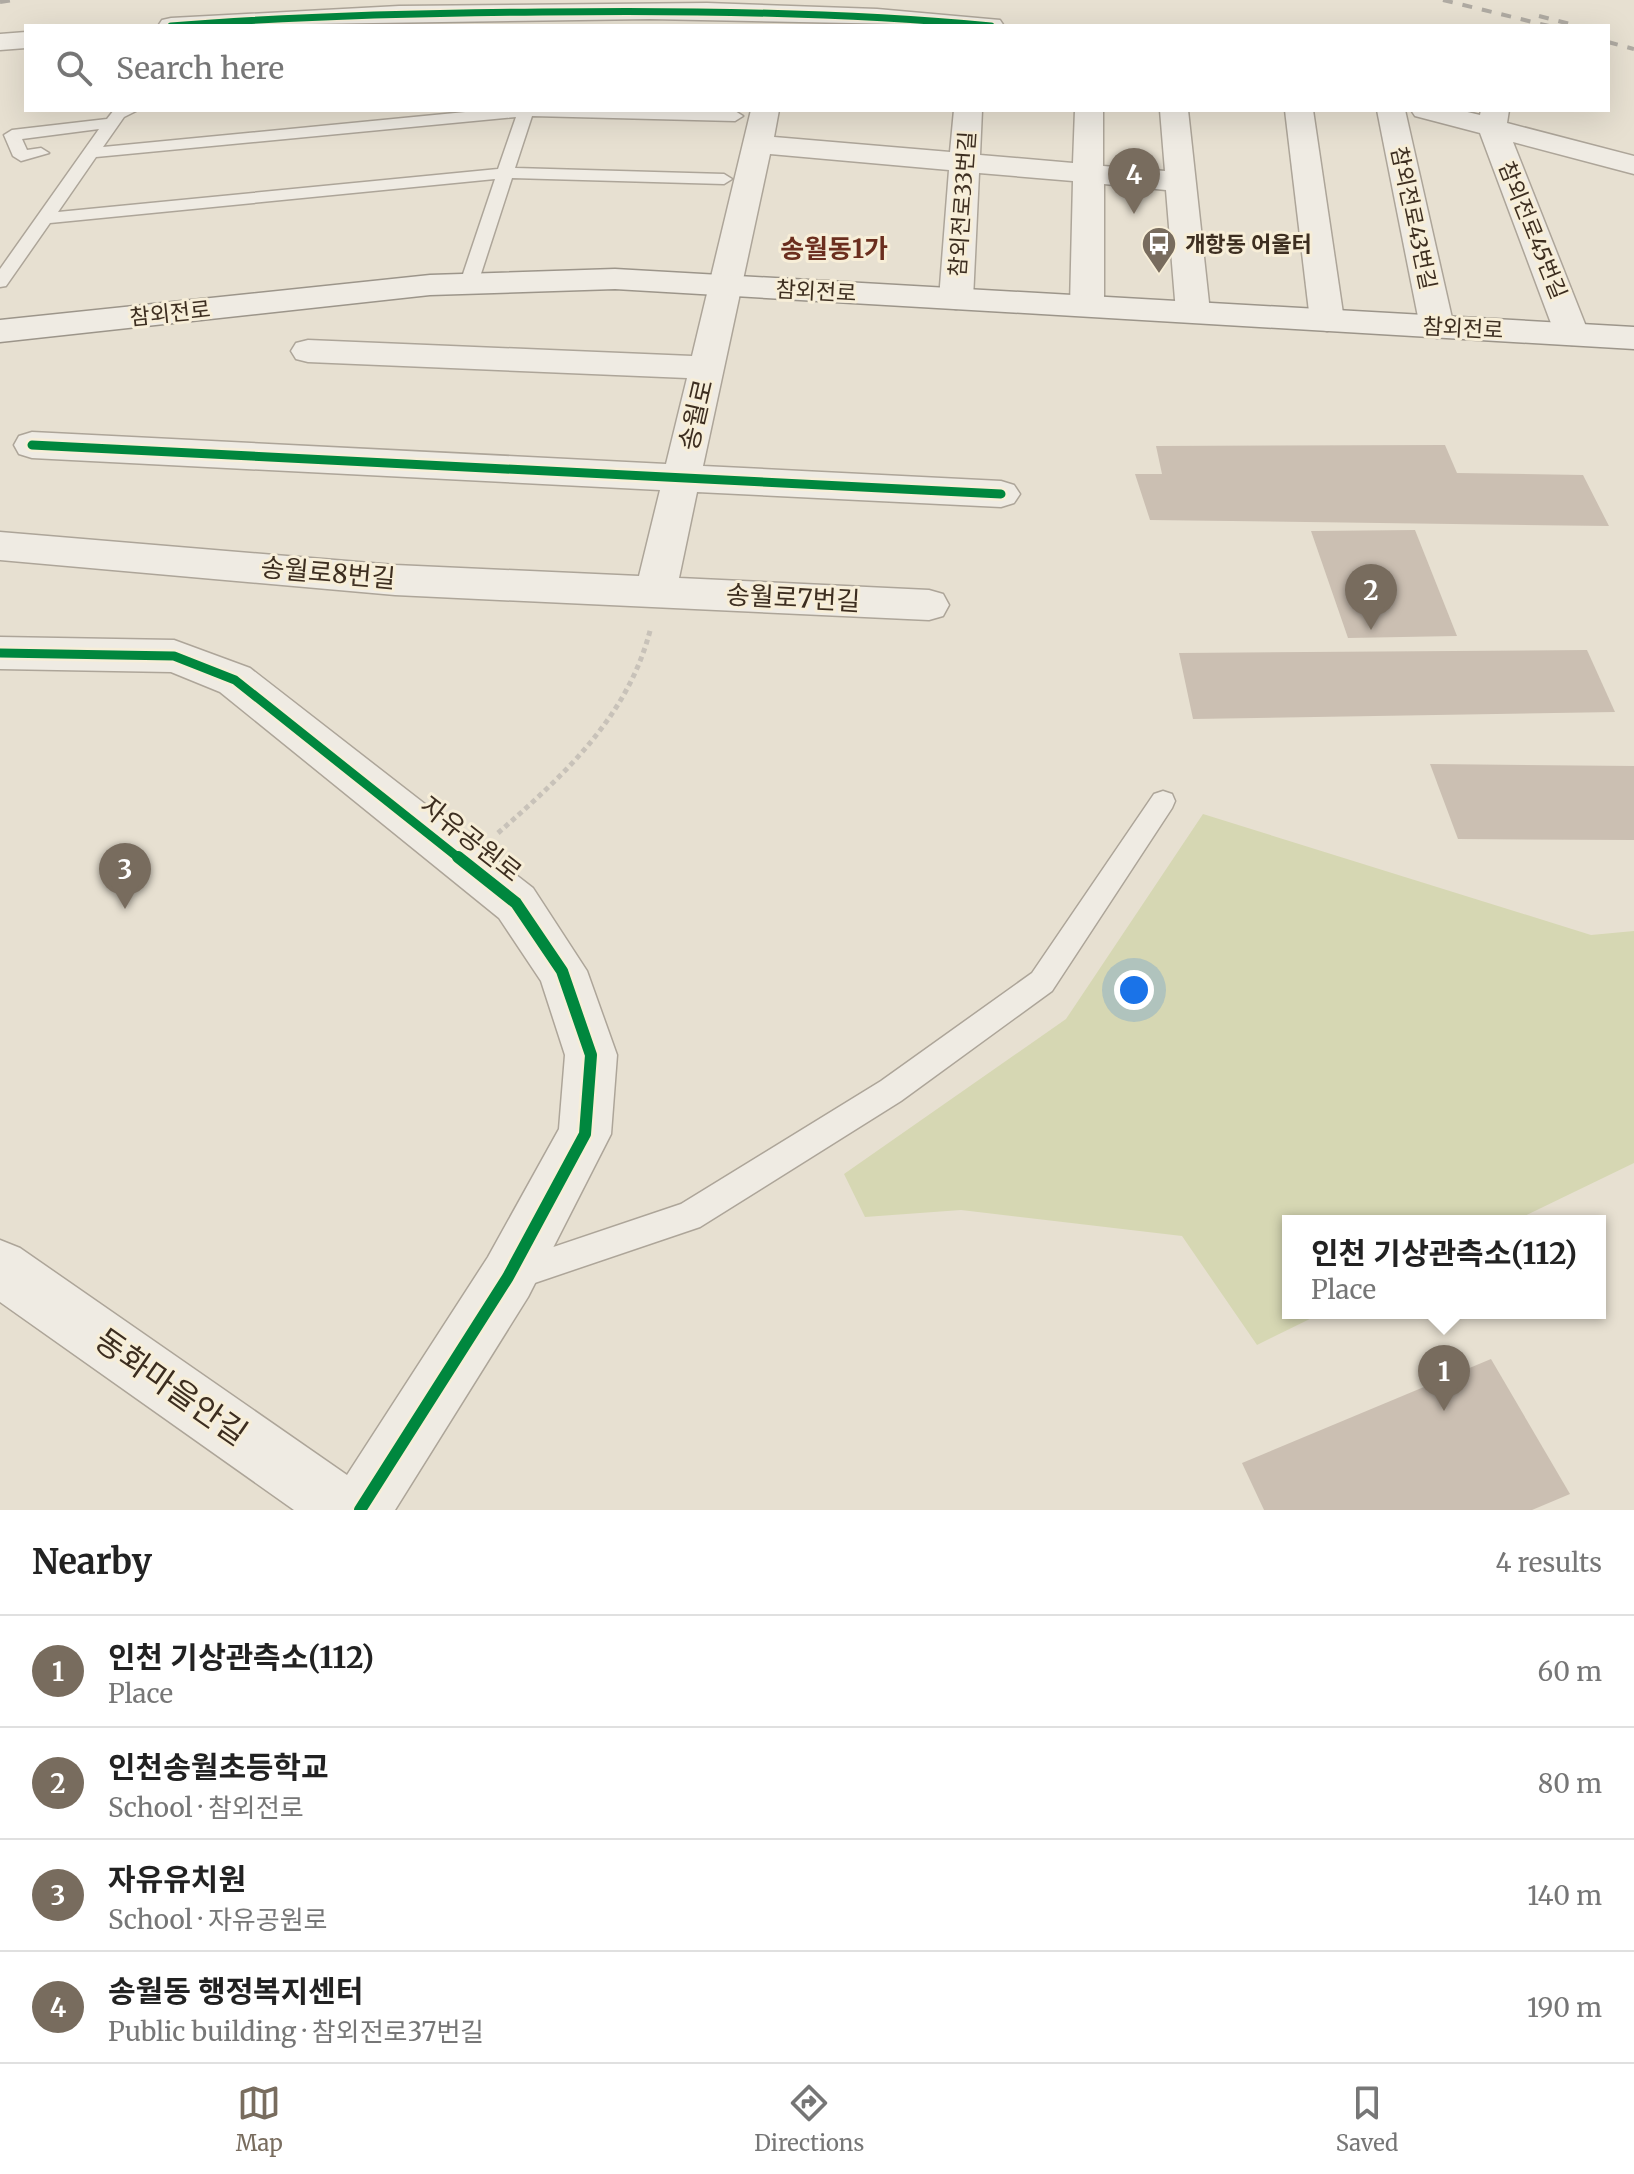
<!DOCTYPE html>
<html lang="en">
<head>
<meta charset="utf-8">
<style>
	body { margin:0; font-family:Merriweather,"Noto Sans KR",serif; background:#f2f2f2; color:#222 }
	.you { position:absolute; left:1134px; top:990px; width:28px; height:28px; margin:-20px; border:6px solid #fff; border-radius:50%; background:#1a73e8; box-shadow:0 0 0 12px #1a73e833 }
	.badge { display:grid; place-items:center; width:52px; height:52px; border-radius:50%; background:#786c5e; color:#fff; font-size:26px; font-weight:700 }
	.pin { position:absolute; translate:-50% -66px; filter:drop-shadow(0 2px 4px #0008) }
	.pin::after { content:''; position:absolute; top:42px; width:28px; height:24px; background:inherit; clip-path:polygon(0 0,100% 0,50% 100%) }
	.popup { position:absolute; left:1282px; top:1215px; width:324px; height:104px; box-sizing:border-box; display:grid; place-content:center; border-radius:0px; background:#fff; filter:drop-shadow(0 2px 6px #0005); font-size:26px; white-space:nowrap; color:#767676 }
	.popup b { font-size:30px; color:#222 }
	.popup::after { content:''; position:absolute; left:50%; top:100%; margin-left:-16px; border:16px solid transparent; border-top-color:#fff }
	.list { margin:0; padding:0; list-style:none }
	h2 { display:flex; justify-content:space-between; align-items:center; height:104px; margin:0; padding:0 32px; font-size:34px }
	h2 small { font-size:26px; font-weight:400; color:#767676 }
	.list li { display:grid; grid-template-columns:52px 1fr auto; gap:24px; align-items:center; box-sizing:border-box; height:112px; padding:0 32px; border-top:2px solid #e0e0e0 }
	.list b { display:block; font-size:30px; white-space:nowrap }
	.list p { margin:0; font-size:26px; white-space:nowrap; color:#767676 }
	.list em { font-size:26px; font-style:normal; color:#767676 }
	.icon { flex:none; width:44px; height:44px; fill:none; stroke:currentColor; stroke-width:2; stroke-linecap:round; stroke-linejoin:round }
	.map { position:relative; flex:none; width:1634px; height:1510px; overflow:hidden }
	.search { position:absolute; background:#fff; box-shadow:0 8px 32px #0002; left:24px; right:24px; top:24px; height:88px; display:flex; align-items:center; gap:20px; box-sizing:border-box; padding:0 28px; border-radius:0px; color:#767676; font-size:30px }
	.sheet { height:552px; background:#fff }
	nav { display:flex; justify-content:space-around; align-items:center; box-sizing:border-box; height:112px; border-top:2px solid #e0e0e0; background:#fff; font-size:22px; color:#767676 }
	nav a { display:grid; justify-items:center; gap:4px }
	nav .on { color:#786c5e }
	.map>svg:first-child { display:block }
	.green { fill:#d6d7b3 }
	.building { fill:#cbbfb2 }
	.lines { fill:none; stroke-linecap:round; stroke-linejoin:round }
	.lane-casing { stroke:#ada599; stroke-width:3 }
	.street-casing { stroke:#ada599; stroke-width:3 }
	.secondary-casing { stroke:#9c958a; stroke-width:3 }
	.path { stroke:#c8c2b9; stroke-width:5; stroke-dasharray:5 4; stroke-linecap:butt }
	.lane { fill:#efebe3; fill-rule:evenodd }
	.street { fill:#efebe3; fill-rule:evenodd }
	.secondary { fill:#efebe3; fill-rule:evenodd }
	.rail { stroke:#afaaa2; stroke-width:4; stroke-dasharray:10 10; stroke-linecap:butt }
	.cycleway-far2-casing { stroke:#f7eed8; stroke-width:10 }
	.cycleway-far1-casing { stroke:#f7eed8; stroke-width:14 }
	.cycleway-casing { stroke:#f7eed8; stroke-width:17 }
	.cycleway-far2 { stroke:#00873e; stroke-width:7 }
	.cycleway-far1 { stroke:#00873e; stroke-width:9 }
	.cycleway { stroke:#00873e; stroke-width:12 }
	.labels { text-anchor:middle; stroke-width:6; stroke-linejoin:round; paint-order:stroke }
	.far-street-label { font-size:22px; fill:#3d2e20; stroke:#f7eed8 }
	.far-poi-label { font-size:22px; font-weight:bold; fill:#3d2e20; stroke:#f7eed8; text-anchor:start }
	.far-quarter-label { font-size:26px; font-weight:bold; fill:#6b2e1e; stroke:#f7eed8 }
	.street-label { font-size:26px; fill:#3d2e20; stroke:#f7eed8 }
	.near-street-label { font-size:32px; fill:#3d2e20; stroke:#f7eed8 }
</style>
</head>
<body>
<div class="map">
<svg width="1634" height="1510" viewBox="0 0 1634 1510">
	<rect width="100%" height="100%" fill="#e7e0d1"/>
	<path class="green" d="M1203,814l388,121 43,-4v232l-120,58h-226v92h34l-65,32 -75,-109 -221,-26 -96,7 -21,-43 222,-155z"/>
	<g class="building">
		<path d="M1445,445l12,28 126,2 26,51 -459,-6 -15,-46h27l-6,-28z"/>
		<path d="M1415,530l42,106 -109,2 -37,-107z"/>
		<path d="M1587,650l28,62 -422,7 -14,-66z"/>
		<path d="M1430,764l204,2v74l-176,-1z"/>
		<path d="M1491,1359l79,135 -38,16h-268l-22,-47z"/>
	</g>
	<g class="lines">
		<defs>
			<g id="lane">
				<path d="M114,110h24l-14,7 -21,30 383,-37h196l53,1 8,5 -8,5 -203,-5 -17,52 209,6 8,5 -8,5 -212,-6 -34,105 -9,5 -9,-5 35,-104 -445,44 -44,63 -6,1v-18l99,-140 -77,10 5,11 14,-2 8,5 -28,8 -8,-5 -9,-21 8,-5 95,-11zM516,117l-18,52 -440,43 38,-55z"/>
				<path d="M1163,791l9,3 3,7 -3,7 -120,183 -151,110 -201,126 -186,63 -11,-4 -4,-11 4,-11 178,-60 200,-123 151,-108 122,-179z"/>
			</g>
			<g id="street">
				<path d="M707,3l170,6 123,11 4,6 -354,-7 -492,7 4,-6 9,-2 228,-12z"/>
				<path d="M26,32v16l-26,2v-16z"/>
				<path d="M751,110h28l-5,27 176,15 4,-42h28l-2,45 93,8 2,-53h28v56l62,5 -5,-61h28l22,202 -5,7 -12,3 -12,-3 -5,-7 -10,-122 -62,-6v122l-5,7 -12,3 -12,-3 -5,-7 3,-125 -94,-8 -6,126 -5,7 -12,3 -12,-3 -5,-7 10,-129 -179,-16 -67,312 298,15 13,4 6,9 -6,9 -13,4 -304,-15 -18,86 250,12 14,4 6,11 -6,11 -14,4 -534,-25 -395,-35v-28l395,33 244,11 21,-86 -628,-32 -13,-4 -5,-9 5,-9 13,-4 634,32 21,-86 -379,-16 -12,-3 -5,-8 5,-8 12,-3 384,16z"/>
				<path d="M1285,110h28l31,210 -5,7 -12,4 -12,-4 -5,-7z"/>
				<path d="M1377,110h28l49,217 -5,8 -12,3 -12,-3 -5,-8z"/>
				<path d="M1411,110h48l21,5 1,-5h28l-2,13 127,33v18l-121,-32 76,192 -5,8 -12,3 -12,-3 -5,-8 -75,-201 -65,-17z"/>
				<path d="M0,637l174,3 76,28 283,220 54,83 30,84 -6,79 -83,163 -133,213h-101l-294,-208v-62l20,8 327,227 141,-218 71,-128 6,-74 -24,-74 -42,-63 -279,-226 -49,-20 -171,-3z"/>
			</g>
			<path id="secondary" d="M615,269l1019,58v22l-1019,-60 -185,6 -430,47v-22l430,-45z"/>
		</defs>
		<use href="#lane" class="lane-casing"/>
		<use href="#street" class="street-casing"/>
		<use href="#secondary" class="secondary-casing"/>
		<path class="path" d="M498,833c67,-59 131,-117 153,-206"/>
		<use href="#lane" class="lane"/>
		<use href="#street" class="street"/>
		<use href="#secondary" class="secondary"/>
		<g class="rail">
			<path d="M1443,0l106,26"/>
			<path d="M0,2l14,-2"/>
			<path d="M1539,16l39,10"/>
			<path d="M1608,42l26,7"/>
		</g>
		<defs>
			<path id="cycleway-far2" d="M171,26c123,-10 247,-13 371,-14 150,-2 299,0 449,14"/>
			<g id="cycleway-far1">
				<path d="M32,445l969,49"/>
				<path d="M0,653l174,3 61,24 225,179"/>
			</g>
			<path id="cycleway" d="M360,1510l148,-233 77,-143 6,-79 -29,-84 -46,-68 -58,-46"/>
		</defs>
		<use href="#cycleway-far2" class="cycleway-far2-casing"/>
		<use href="#cycleway-far1" class="cycleway-far1-casing"/>
		<use href="#cycleway" class="cycleway-casing"/>
		<use href="#cycleway-far2" class="cycleway-far2"/>
		<use href="#cycleway-far1" class="cycleway-far1"/>
		<use href="#cycleway" class="cycleway"/>
	</g>
	<defs>
		<symbol id="bus-pin" viewBox="-11 -11 22 30"><path d="M0 17L-7.5 6A9.5 9.5 0 1 1 7.5 6Z" fill="#786c5e" stroke="#f7eed8"/><path d="M-5-6H5V4H4V6H2V4H-2V6H-4V4H-5ZM-3.5-4V0h7V-4ZM-3.5 1.2v1.5H-2V1.2ZM2 1.2v1.5H3.5V1.2Z" fill="#fff"/></symbol>
	</defs>
	<g fill-rule="evenodd">
		<use href="#bus-pin" x="1139" y="224" width="40" height="54"/>
	</g>
	<g class="labels">
		<g class="far-street-label">
			<text transform="translate(962 204) rotate(-86)" y="8">참외전로33번길</text>
			<text transform="translate(1414 218) rotate(78)" y="8">참외전로43번길</text>
			<text transform="translate(1533 230) rotate(68)" y="8">참외전로45번길</text>
			<text transform="translate(816 291) rotate(3)" y="8">참외전로</text>
			<text transform="translate(170 313) rotate(-6)" y="8">참외전로</text>
			<text transform="translate(1463 328) rotate(3)" y="8">참외전로</text>
		</g>
		<g class="far-poi-label">
			<text x="1185" y="252">개항동 어울터</text>
		</g>
		<g class="far-quarter-label">
			<text x="834" y="258">송월동1가</text>
		</g>
		<g class="street-label">
			<text transform="translate(696 415) rotate(-77)" y="9">송월로</text>
			<text transform="translate(328 573) rotate(5)" y="9">송월로8번길</text>
			<text transform="translate(793 598) rotate(3)" y="9">송월로7번길</text>
			<text transform="translate(471 839) rotate(38)" y="9">자유공원로</text>
		</g>
		<g class="near-street-label">
			<text transform="translate(171 1387) rotate(35)" y="11">동화마을안길</text>
		</g>
	</g>
</svg>
<div class="you"></div>
<div class="pin badge" style="left:1444px;top:1411px">1</div>
<div class="popup"><b>인천 기상관측소(112)</b>Place</div>
<div class="pin badge" style="left:1371px;top:630px">2</div>
<div class="pin badge" style="left:125px;top:909px">3</div>
<div class="pin badge" style="left:1134px;top:214px">4</div>
<div class="search"><svg class="icon" aria-label="search" viewBox="0 0 24 24"><circle cx="10" cy="10" r="6"/><path d="M15 15l6 6"/></svg>Search here</div>
</div>
<section class="sheet">
<h2>Nearby<small>4 results</small></h2>
<ul class="list">
<li><span class="badge">1</span><div><b>인천 기상관측소(112)</b><p>Place</p></div><em>60 m</em></li>
<li><span class="badge">2</span><div><b>인천송월초등학교</b><p>School · 참외전로</p></div><em>80 m</em></li>
<li><span class="badge">3</span><div><b>자유유치원</b><p>School · 자유공원로</p></div><em>140 m</em></li>
<li><span class="badge">4</span><div><b>송월동 행정복지센터</b><p>Public building · 참외전로37번길</p></div><em>190 m</em></li>
</ul>
</section>
<nav>
<a class="on"><svg class="icon" aria-label="map" viewBox="0 0 24 24"><path d="M3 6l6-2 6 2 6-2v14l-6 2-6-2-6 2zM9 4v14M15 6v14"/></svg>Map</a>
<a><svg class="icon" aria-label="directions" viewBox="0 0 24 24"><path d="M12 3l9 9-9 9-9-9zM9 14v-3h6M13 9l2 2-2 2"/></svg>Directions</a>
<a><svg class="icon" aria-label="saved" viewBox="0 0 24 24"><path d="M7 4h10v16l-5-4-5 4z"/></svg>Saved</a>
</nav>
</body>
</html>
